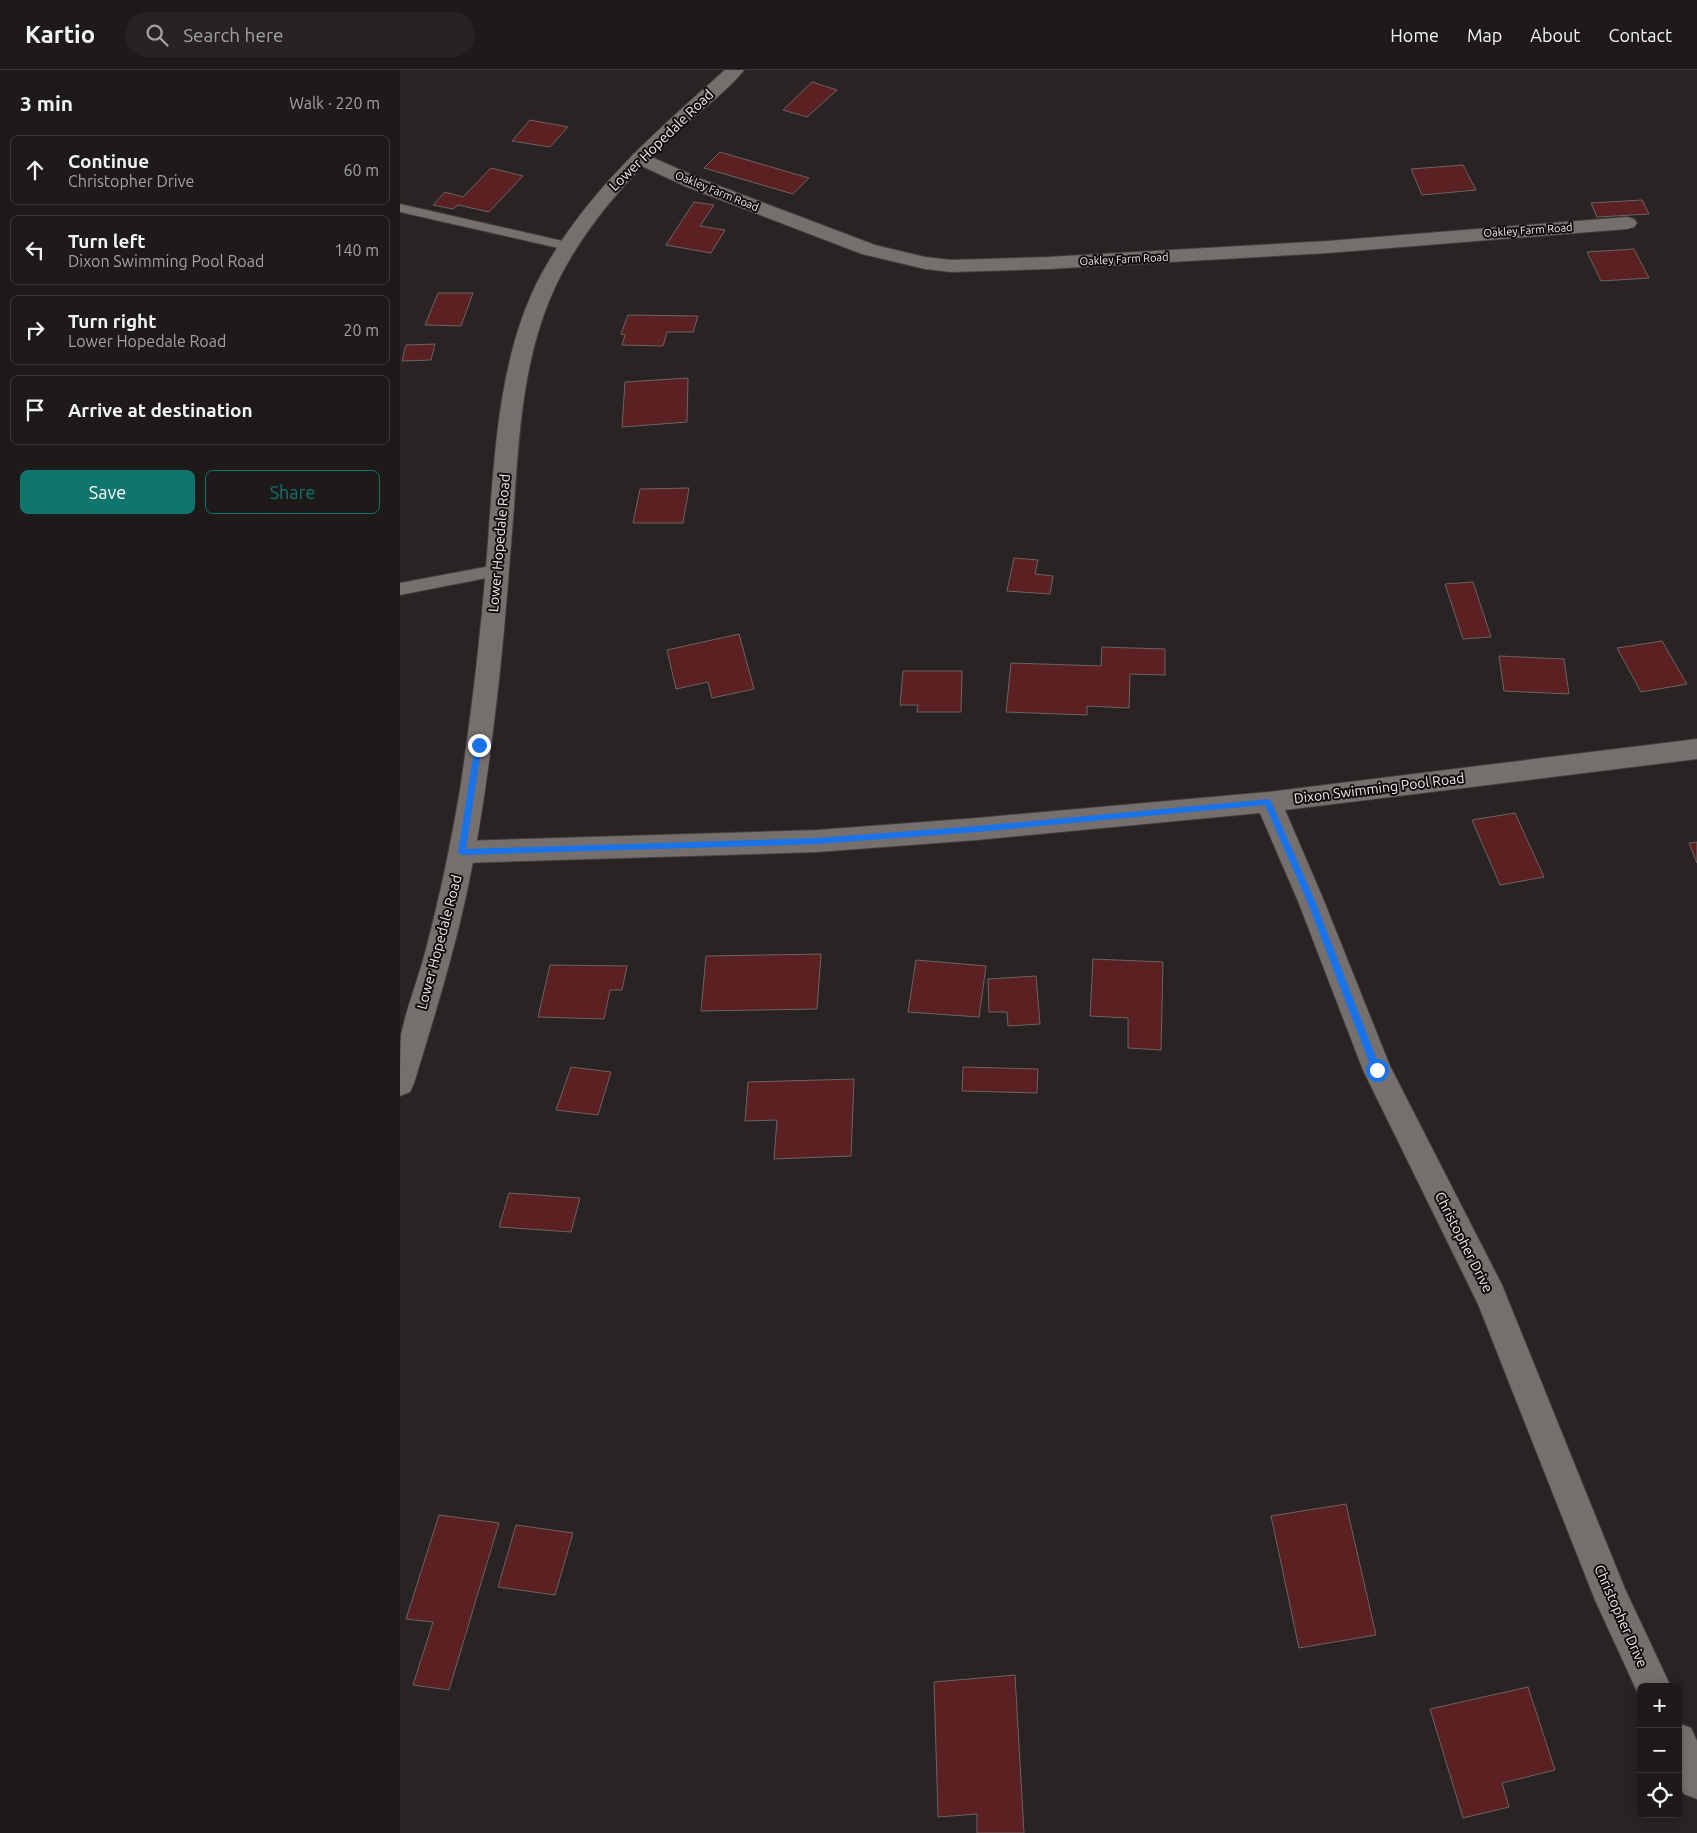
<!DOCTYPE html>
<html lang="en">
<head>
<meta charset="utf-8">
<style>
	body { margin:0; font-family:Ubuntu,sans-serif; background:#272323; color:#f1f3f6 }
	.controls { position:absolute; right:15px; bottom:15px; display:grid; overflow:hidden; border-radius:8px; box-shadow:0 2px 8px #0003 }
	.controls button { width:45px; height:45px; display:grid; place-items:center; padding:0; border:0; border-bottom:1px solid #3c3839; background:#1f1a1a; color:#f1f3f6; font:25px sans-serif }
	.stop { position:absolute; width:15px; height:15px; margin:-11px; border:4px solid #1a73e8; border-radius:50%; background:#fff }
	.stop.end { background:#1a73e8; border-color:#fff; box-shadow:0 1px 5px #0008 }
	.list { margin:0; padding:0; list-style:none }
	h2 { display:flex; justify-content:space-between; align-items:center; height:65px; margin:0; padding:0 20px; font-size:21px }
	h2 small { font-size:16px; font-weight:400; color:#a1a1a2 }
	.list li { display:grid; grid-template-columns:32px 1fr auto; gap:15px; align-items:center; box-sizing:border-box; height:70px; margin:0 10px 10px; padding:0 10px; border:1px solid #3c3839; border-radius:8px }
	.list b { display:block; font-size:19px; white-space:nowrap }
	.list p { margin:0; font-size:16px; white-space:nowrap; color:#a1a1a2 }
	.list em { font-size:16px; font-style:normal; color:#a1a1a2 }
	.actions { display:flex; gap:10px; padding:15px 20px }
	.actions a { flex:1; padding:11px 0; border:1px solid #0f766e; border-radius:8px; text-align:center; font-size:18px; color:#0f766e }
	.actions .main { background:#0f766e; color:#fff }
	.icon { flex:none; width:28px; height:28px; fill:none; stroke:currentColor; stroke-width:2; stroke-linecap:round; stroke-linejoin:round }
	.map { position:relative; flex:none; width:1297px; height:1763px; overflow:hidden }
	header { display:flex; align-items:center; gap:30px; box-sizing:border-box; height:70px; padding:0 25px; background:#1f1a1a; border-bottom:1px solid #3c3839 }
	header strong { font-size:24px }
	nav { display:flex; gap:28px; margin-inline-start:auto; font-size:18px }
	.search { width:350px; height:45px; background:#272323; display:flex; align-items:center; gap:12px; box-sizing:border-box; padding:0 18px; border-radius:28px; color:#a1a1a2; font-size:19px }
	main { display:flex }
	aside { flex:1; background:#1f1a1a }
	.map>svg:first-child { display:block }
	.building { fill:#5b2021; stroke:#6a6463 }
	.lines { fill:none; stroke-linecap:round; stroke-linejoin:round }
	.service-casing { stroke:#433e3e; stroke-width:2 }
	.minor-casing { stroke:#433e3e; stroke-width:2 }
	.tertiary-casing { stroke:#433e3e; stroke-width:2 }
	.service { fill:#756f6e; fill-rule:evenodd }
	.minor { fill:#756f6e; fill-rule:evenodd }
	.tertiary { fill:#756f6e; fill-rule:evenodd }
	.route { fill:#1a73e8 }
	.labels { text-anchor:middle; stroke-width:4; stroke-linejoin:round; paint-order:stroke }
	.far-street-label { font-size:11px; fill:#f1eded; stroke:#100d0d }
	.street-label { font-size:14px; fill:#f1eded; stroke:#100d0d }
</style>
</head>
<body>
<header>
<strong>Kartio</strong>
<div class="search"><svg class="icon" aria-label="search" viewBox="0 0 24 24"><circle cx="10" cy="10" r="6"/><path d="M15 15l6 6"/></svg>Search here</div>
<nav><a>Home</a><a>Map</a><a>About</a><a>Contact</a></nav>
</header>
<main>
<aside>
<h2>3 min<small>Walk · 220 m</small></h2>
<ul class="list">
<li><svg class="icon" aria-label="ahead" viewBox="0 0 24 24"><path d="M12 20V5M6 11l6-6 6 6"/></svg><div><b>Continue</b><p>Christopher Drive</p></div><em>60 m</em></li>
<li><svg class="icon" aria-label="left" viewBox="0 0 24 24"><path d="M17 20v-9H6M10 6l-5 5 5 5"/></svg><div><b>Turn left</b><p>Dixon Swimming Pool Road</p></div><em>140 m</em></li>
<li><svg class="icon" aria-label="right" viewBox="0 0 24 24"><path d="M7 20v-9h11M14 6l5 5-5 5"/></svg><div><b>Turn right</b><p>Lower Hopedale Road</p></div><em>20 m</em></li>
<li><svg class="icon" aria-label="arrive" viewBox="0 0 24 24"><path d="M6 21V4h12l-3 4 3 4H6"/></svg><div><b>Arrive at destination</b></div></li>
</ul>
<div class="actions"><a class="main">Save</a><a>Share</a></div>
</aside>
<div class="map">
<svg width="1297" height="1763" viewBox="0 0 1297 1763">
	<rect width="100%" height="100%" fill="#292323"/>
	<g class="building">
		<path d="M412,12l25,8 -30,27 -24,-7z"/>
		<path d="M130,50l38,7 -18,20 -38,-6z"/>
		<path d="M320,82l89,26 -16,16 -89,-26z"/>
		<path d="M1063,95l13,25 -54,5 -11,-26z"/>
		<path d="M91,98l32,8 -34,36 -31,-7 -5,4 -20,-4 12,-13 18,5z"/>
		<path d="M1242,130l7,14 -52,3 -6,-14z"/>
		<path d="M294,132l20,3 -14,21 25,4 -14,23 -45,-8z"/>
		<path d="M1234,179l15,29 -48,3 -14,-29z"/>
		<path d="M38,223h35l-12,33 -36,-1z"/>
		<path d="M228,245l70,1 -5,16h-26l-4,14 -41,-1 3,-10 -4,-1z"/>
		<path d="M35,274l-4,16 -29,1 4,-16z"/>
		<path d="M288,308l-1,44 -65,5 3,-45z"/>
		<path d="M289,418l-6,35h-50l7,-34z"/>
		<path d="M614,488l24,2 -3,14 18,2 -3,18 -43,-3z"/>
		<path d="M1073,512l18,55 -28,2 -18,-55z"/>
		<path d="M339,564l15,55 -42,9 -4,-16 -32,7 -9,-39z"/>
		<path d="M1262,571l25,43 -46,8 -24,-44z"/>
		<path d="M702,577l63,2v26l-35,-1 -1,34 -42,-2v9l-81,-3 5,-49 90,3z"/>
		<path d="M1099,586l65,3 5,35 -65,-3z"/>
		<path d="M503,601h59l-1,41h-44l1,-7h-18z"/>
		<path d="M1115,743l29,64 -44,8 -28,-65z"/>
		<path d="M1297,772v21l-8,-20z"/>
		<path d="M421,884l-4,55 -116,2 5,-55z"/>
		<path d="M693,889l70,3 -2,88 -33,-2v-30l-38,-2z"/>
		<path d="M516,890l70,6 -7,51 -71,-5z"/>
		<path d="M150,895l77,1 -5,24h-12l-6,29 -66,-2z"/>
		<path d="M636,906l4,48 -32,2 -1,-14h-18l-1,-33z"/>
		<path d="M171,997l40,5 -13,43 -42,-5z"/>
		<path d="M563,997l75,2 -1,24 -75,-2z"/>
		<path d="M454,1009l-3,77 -77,3 3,-39 -32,1 3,-39z"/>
		<path d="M109,1123l71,5 -9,34 -72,-5z"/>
		<path d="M946,1434l30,131 -77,13 -28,-132z"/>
		<path d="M39,1445l60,8 -50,167 -36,-5 20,-63 -27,-3z"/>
		<path d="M116,1455l57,8 -18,62 -57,-8z"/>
		<path d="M615,1605l9,158h-47v-19l-39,3 -4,-135z"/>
		<path d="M1128,1617l27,83 -53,13 7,24 -46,11 -33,-109z"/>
	</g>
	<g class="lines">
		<defs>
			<g id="service">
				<path d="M0,134l167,38 5,1 2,3 -2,3 -5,1 -167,-38z"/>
				<path d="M96,495l6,2 2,4 -2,4 -102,20v-12z"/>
			</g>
			<g id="minor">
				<path d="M240,82l61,27 174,66 50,12 26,3 97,-3 280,-16 299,-24 7,2 3,4 -3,4 -7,2 -299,24 -280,16 -97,3 -26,-3 -63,-15 -175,-67 -54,-25 -2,-4 2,-4z"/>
				<path d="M1297,669v20l-412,51 39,91 66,165 112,219 123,304 46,98h-30v13l-46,-100 -117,-296 -115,-234 -65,-169 -38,-88 -283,27 -160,12 -355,11 -9,-3 -4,-8 4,-8 9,-3 355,-11 160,-12 291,-26z"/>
				<path d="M1278,1653l13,5 6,13v58l-13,-5 -6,-12z"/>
			</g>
			<path id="tertiary" d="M325,0h19c-15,20 -39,36 -57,53 -49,45 -95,93 -126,152 -37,71 -42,154 -47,232 -5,60 -9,121 -16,182 -8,69 -17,139 -32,207 -14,64 -33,125 -52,187l-4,9 -10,4c0,-19 0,-43 1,-61 6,-29 18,-58 25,-86 14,-53 25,-106 34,-159 11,-74 20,-148 26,-222 8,-96 9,-209 56,-295 45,-82 114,-142 183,-203z"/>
		</defs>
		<use href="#service" class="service-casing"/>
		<use href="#minor" class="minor-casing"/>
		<use href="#tertiary" class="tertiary-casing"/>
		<use href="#service" class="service"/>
		<use href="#minor" class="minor"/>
		<use href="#tertiary" class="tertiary"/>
	</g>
	<path class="route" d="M79,672l3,3 -16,104 351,-11 160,-12 293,-27 45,102 66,169 -4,4 -5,-4 -65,-169 -42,-96 -288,27 -160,12 -355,11 -4,-3 17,-107z"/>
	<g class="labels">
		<g class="far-street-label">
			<text transform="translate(317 121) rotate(22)" y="4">Oakley Farm Road</text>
			<text transform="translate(1128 160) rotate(-4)" y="4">Oakley Farm Road</text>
			<text transform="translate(724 189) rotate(-3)" y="4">Oakley Farm Road</text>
		</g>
		<g class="street-label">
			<text transform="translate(261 70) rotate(-44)" y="5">Lower Hopedale Road</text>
			<text transform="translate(99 473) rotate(-85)" y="5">Lower Hopedale Road</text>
			<text transform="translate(979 718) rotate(-7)" y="5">Dixon Swimming Pool Road</text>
			<text transform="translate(39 872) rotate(-75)" y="5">Lower Hopedale Road</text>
			<text transform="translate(1064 1172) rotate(63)" y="5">Christopher Drive</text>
			<text transform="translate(1221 1546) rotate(66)" y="5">Christopher Drive</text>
		</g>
	</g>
</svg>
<div class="controls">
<button>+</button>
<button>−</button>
<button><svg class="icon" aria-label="locate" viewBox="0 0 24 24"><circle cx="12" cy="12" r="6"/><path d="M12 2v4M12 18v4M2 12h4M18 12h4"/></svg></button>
</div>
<div class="stop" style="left:977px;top:1000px"></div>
<div class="stop end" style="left:79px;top:675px"></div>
</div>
</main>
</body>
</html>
